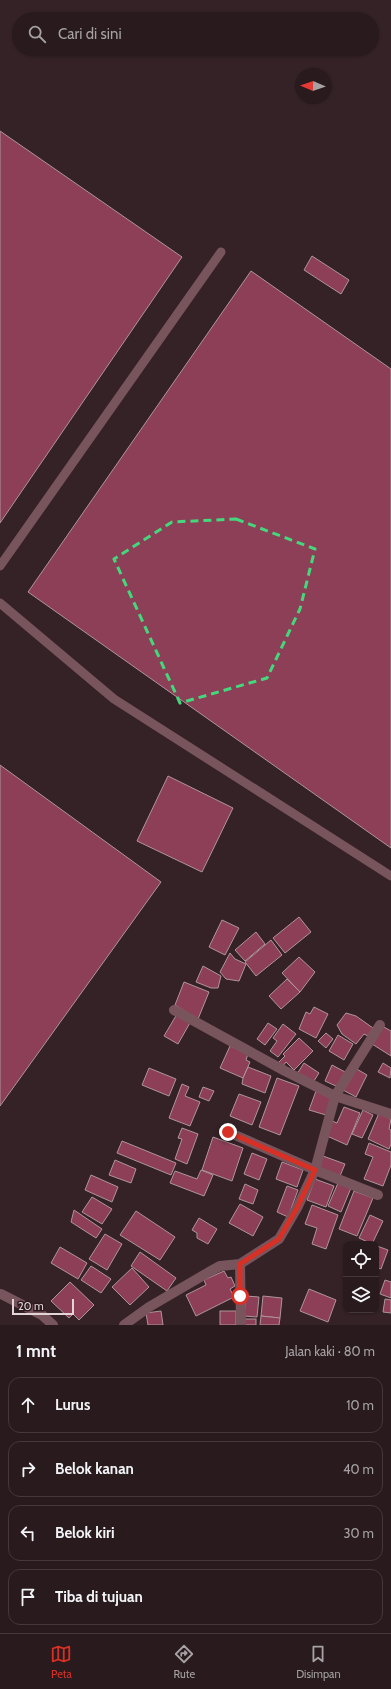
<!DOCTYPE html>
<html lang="id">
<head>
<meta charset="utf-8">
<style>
	body { margin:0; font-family:Cabin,sans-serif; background:#34272a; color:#f1f3f6 }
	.controls { position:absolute; right:12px; bottom:12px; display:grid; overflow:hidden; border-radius:8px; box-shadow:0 1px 3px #0004 }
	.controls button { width:36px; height:36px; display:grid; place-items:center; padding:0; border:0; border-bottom:1px solid #44383b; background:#281a1d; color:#f1f3f6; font:20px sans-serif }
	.compass { position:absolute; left:295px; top:68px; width:36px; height:36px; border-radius:50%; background:#281a1d; box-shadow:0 1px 3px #0004; rotate:272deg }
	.scale { position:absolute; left:12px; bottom:10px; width:62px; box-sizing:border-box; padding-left:4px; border:2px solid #e2d5d8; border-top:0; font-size:11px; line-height:14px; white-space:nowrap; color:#e2d5d8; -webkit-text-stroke:3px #2b191e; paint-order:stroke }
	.stop { position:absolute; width:12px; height:12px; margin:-9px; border:3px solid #d93025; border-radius:50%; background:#fff }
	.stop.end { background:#d93025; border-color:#fff; box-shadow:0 1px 4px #0008 }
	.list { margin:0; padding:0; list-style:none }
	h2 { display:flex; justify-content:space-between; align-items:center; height:52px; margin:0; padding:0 16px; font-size:17px }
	h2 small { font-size:13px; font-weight:400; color:#a5a1a4 }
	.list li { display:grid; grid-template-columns:26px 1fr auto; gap:12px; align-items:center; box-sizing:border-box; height:56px; margin:0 8px 8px; padding:0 8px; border:1px solid #44383b; border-radius:12px }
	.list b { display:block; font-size:15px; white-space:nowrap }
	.list em { font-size:13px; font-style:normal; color:#a5a1a4 }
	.icon { flex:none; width:22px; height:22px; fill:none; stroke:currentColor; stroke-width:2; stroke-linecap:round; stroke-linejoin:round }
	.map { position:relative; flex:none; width:391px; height:1325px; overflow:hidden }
	.search { position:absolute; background:#281a1d; box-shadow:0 1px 3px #0004; left:12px; right:12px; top:12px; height:44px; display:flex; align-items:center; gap:10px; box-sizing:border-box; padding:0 14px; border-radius:22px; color:#a5a1a4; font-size:15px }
	.sheet { height:308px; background:#281a1d }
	nav { display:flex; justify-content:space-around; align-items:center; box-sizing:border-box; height:56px; border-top:1px solid #44383b; background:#281a1d; font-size:11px; color:#a5a1a4 }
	nav a { display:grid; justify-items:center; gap:2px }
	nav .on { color:#d93025 }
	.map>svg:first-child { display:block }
	.building { fill:#8d3f57; stroke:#ae959b }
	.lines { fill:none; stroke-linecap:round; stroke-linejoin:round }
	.lane { stroke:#78545d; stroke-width:9 }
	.street { stroke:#78545d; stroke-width:10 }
	.route { stroke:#d93025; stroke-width:5 }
	.marked { fill:none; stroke:#44d77b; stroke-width:3; stroke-dasharray:8 5; stroke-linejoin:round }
</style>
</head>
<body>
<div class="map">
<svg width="391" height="1325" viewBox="0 0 391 1325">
	<rect width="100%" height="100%" fill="#352227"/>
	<g class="building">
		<path d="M0,131l182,126 -182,266z"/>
		<path d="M312,256l37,24 -8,14 -37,-24z"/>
		<path d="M251,271l140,98v479l-363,-256z"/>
		<path d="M0,765l161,117 -161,224z"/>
		<path d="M168,776l65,32 -31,64 -65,-31z"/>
		<path d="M299,917l12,15 -26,21 -12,-15z"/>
		<path d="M222,920l17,8 -14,27 -16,-8z"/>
		<path d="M256,932l9,12 -20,17 -10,-11z"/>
		<path d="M271,940l11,15 -26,21 -11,-14z"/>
		<path d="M230,953l5,6 11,5 -7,17 -13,-2 -6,-7z"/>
		<path d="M299,957l16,15 -15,20 -18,-19z"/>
		<path d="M203,966l18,10 -3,12h-7l-15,-6z"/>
		<path d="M287,979l13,13 -19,17 -12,-13z"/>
		<path d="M184,982l25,10 -11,27 -23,-14z"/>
		<path d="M314,1007l14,7 -12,24 -17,-9 7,-17 4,2z"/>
		<path d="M346,1013l10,3 17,12 -5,8 -4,-2 -8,10 -14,-10 -5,-9z"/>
		<path d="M177,1014l14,7 -13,23 -14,-8z"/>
		<path d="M268,1023l9,6 -12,16 -8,-6z"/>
		<path d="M283,1024l13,10 -18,23 -8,-6 7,-10 -4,-3z"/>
		<path d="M382,1026l9,5v25l-19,-12z"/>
		<path d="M326,1033l7,6 -7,9 -8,-7z"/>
		<path d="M338,1035l15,9 -9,16 -15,-9z"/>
		<path d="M299,1038l14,13 -19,19 -8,-8 -4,5 -4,-4 7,-7 -2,-2z"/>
		<path d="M230,1046l18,8 -2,6 4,2 -7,16 -23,-10z"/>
		<path d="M304,1063l15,10 -7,11 -15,-10z"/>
		<path d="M383,1063l8,5 -1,10 -12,-6z"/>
		<path d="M332,1065l13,7 -7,15 -13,-6z"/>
		<path d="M248,1067l23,9 -6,17 -23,-9 1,-6z"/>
		<path d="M149,1068l27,11 -7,17 -27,-11z"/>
		<path d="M355,1068l12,7 -11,22 -13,-7z"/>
		<path d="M277,1078l22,8 -19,49 -21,-8z"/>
		<path d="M182,1084l7,3 -4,9 15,6 -10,24 -21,-8z"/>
		<path d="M203,1087l11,4 -5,10 -10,-4z"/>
		<path d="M316,1091l16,6 -6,18 -17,-5z"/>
		<path d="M239,1094l22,8 -9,23 -22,-9z"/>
		<path d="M344,1107l16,6 -13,32 -20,-9 5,-15 5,2z"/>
		<path d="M363,1110l10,5 -11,23 -10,-4z"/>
		<path d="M379,1113l12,6 -2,10 2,1v14l-2,5 -21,-10z"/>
		<path d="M182,1128l16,6 -11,30 -12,-5 7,-20 -4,-1z"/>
		<path d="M213,1137l30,11 -11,33 -30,-11z"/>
		<path d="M122,1141l54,22 -5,12 -54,-22z"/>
		<path d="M369,1143l22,9v13l-8,21 -19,-7 9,-22 -8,-3z"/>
		<path d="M252,1153l15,6 -8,21 -15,-6z"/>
		<path d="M323,1156l22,8 -5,12 -21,-7z"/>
		<path d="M115,1160l21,9 -5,14 -22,-8z"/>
		<path d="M282,1162l21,8 -6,17 -21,-8z"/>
		<path d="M201,1170l12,5 -9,21 -34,-13 5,-12 22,8z"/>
		<path d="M91,1175l27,12 -6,15 -27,-12z"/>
		<path d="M315,1179l19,7 -8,21 -19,-7z"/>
		<path d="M338,1183l13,5 -10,24 -13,-6z"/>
		<path d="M245,1184l13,6 -5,14 -14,-5z"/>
		<path d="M287,1186l11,4 -10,27 -11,-5z"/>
		<path d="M354,1191l19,7 -16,38 -18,-7z"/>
		<path d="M92,1197l20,12 -10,15 -20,-12z"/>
		<path d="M240,1204l23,13 -10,19 -24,-13z"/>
		<path d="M312,1205l26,10 -12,34 -14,-5 5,-16 -12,-4z"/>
		<path d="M74,1210l28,19 -6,9 -25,-16z"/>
		<path d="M136,1211l39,26 -15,23 -40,-25z"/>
		<path d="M370,1215l13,6 -11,23 -13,-6z"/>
		<path d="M199,1218l18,11 -9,15 -11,-6v-5l-5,-3z"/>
		<path d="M105,1234l17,10 -15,26 -18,-11z"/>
		<path d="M377,1246l11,4 -7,19 -5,-2z"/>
		<path d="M60,1247l27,16 -9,16 -27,-16z"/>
		<path d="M140,1252l36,26 -9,13 -36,-25z"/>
		<path d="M91,1266l20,13 -10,14 -20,-13z"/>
		<path d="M132,1268l17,19 -19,18 -18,-18z"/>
		<path d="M224,1271l4,7 3,-1 4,9 -5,3 4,8 -38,19 -10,-21 20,-10 -2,-5z"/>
		<path d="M385,1280l6,2v16l-11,-4z"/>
		<path d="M70,1282l24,23 -15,15 -6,-6 -4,4 -18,-17z"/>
		<path d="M309,1289l27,11 -8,22 -28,-11z"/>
		<path d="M246,1296l13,1 -2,20 -13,-1z"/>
		<path d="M263,1296l19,2 -2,20 -19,-2z"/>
		<path d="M385,1299l6,1v13l-8,-1z"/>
		<path d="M161,1311l2,14h-15l-2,-12z"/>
		<rect x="220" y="1311" width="16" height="14"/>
		<path d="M261,1316l19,2 -1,7h-19z"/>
		<rect x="245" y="1319" width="11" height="6"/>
	</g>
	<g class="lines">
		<g class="lane">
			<path d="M0,566l221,-314"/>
			<path d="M0,603l114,96 277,177"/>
		</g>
		<g class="street">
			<path d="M380,1025l-45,71 56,18"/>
			<path d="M228,1132l87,38 63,25"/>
			<path d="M240,1264l1,61"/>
			<path d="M1,1294l41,21 11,10"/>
			<path d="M124,1325l25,-18 60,-35 11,-6 20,-2 39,-25 18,-31 18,-38 20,-74 -50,-25 -111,-61"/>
		</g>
	</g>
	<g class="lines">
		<path class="route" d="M228,1132l87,38 -18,38 -18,31 -39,25v32"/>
	</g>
	<path class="marked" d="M236,519l79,30 -15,60 -33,69 -87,25 -66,-144 58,-37z"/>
</svg>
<div class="controls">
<button><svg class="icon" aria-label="locate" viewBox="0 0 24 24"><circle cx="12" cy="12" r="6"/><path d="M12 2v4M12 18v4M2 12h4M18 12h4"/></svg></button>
<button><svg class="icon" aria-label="layers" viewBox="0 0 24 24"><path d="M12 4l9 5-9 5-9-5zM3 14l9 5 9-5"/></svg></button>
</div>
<svg class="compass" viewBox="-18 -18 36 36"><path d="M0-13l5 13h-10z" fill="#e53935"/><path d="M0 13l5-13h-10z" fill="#a5a1a4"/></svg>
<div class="scale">20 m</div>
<div class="stop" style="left:240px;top:1296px"></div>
<div class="stop end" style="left:228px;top:1132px"></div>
<div class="search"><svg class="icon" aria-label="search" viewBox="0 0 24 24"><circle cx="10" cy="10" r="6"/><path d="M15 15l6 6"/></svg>Cari di sini</div>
</div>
<section class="sheet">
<h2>1 mnt<small>Jalan kaki · 80 m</small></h2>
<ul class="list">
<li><svg class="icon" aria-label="ahead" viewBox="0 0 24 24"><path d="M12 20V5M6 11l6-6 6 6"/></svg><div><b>Lurus</b></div><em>10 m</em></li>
<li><svg class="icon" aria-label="right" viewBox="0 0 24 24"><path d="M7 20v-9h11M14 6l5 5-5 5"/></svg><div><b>Belok kanan</b></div><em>40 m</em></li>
<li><svg class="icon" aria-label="left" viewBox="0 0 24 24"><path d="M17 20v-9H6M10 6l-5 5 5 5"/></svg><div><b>Belok kiri</b></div><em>30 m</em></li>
<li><svg class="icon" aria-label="arrive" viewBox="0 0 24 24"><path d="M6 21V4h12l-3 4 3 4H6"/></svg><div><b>Tiba di tujuan</b></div></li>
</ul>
</section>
<nav>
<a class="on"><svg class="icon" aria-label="map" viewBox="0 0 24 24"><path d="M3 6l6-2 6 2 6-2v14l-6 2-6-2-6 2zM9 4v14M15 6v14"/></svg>Peta</a>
<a><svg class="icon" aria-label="directions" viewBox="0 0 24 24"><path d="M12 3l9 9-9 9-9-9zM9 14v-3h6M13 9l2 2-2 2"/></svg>Rute</a>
<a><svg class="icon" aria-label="saved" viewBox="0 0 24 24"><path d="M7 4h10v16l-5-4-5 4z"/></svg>Disimpan</a>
</nav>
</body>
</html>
